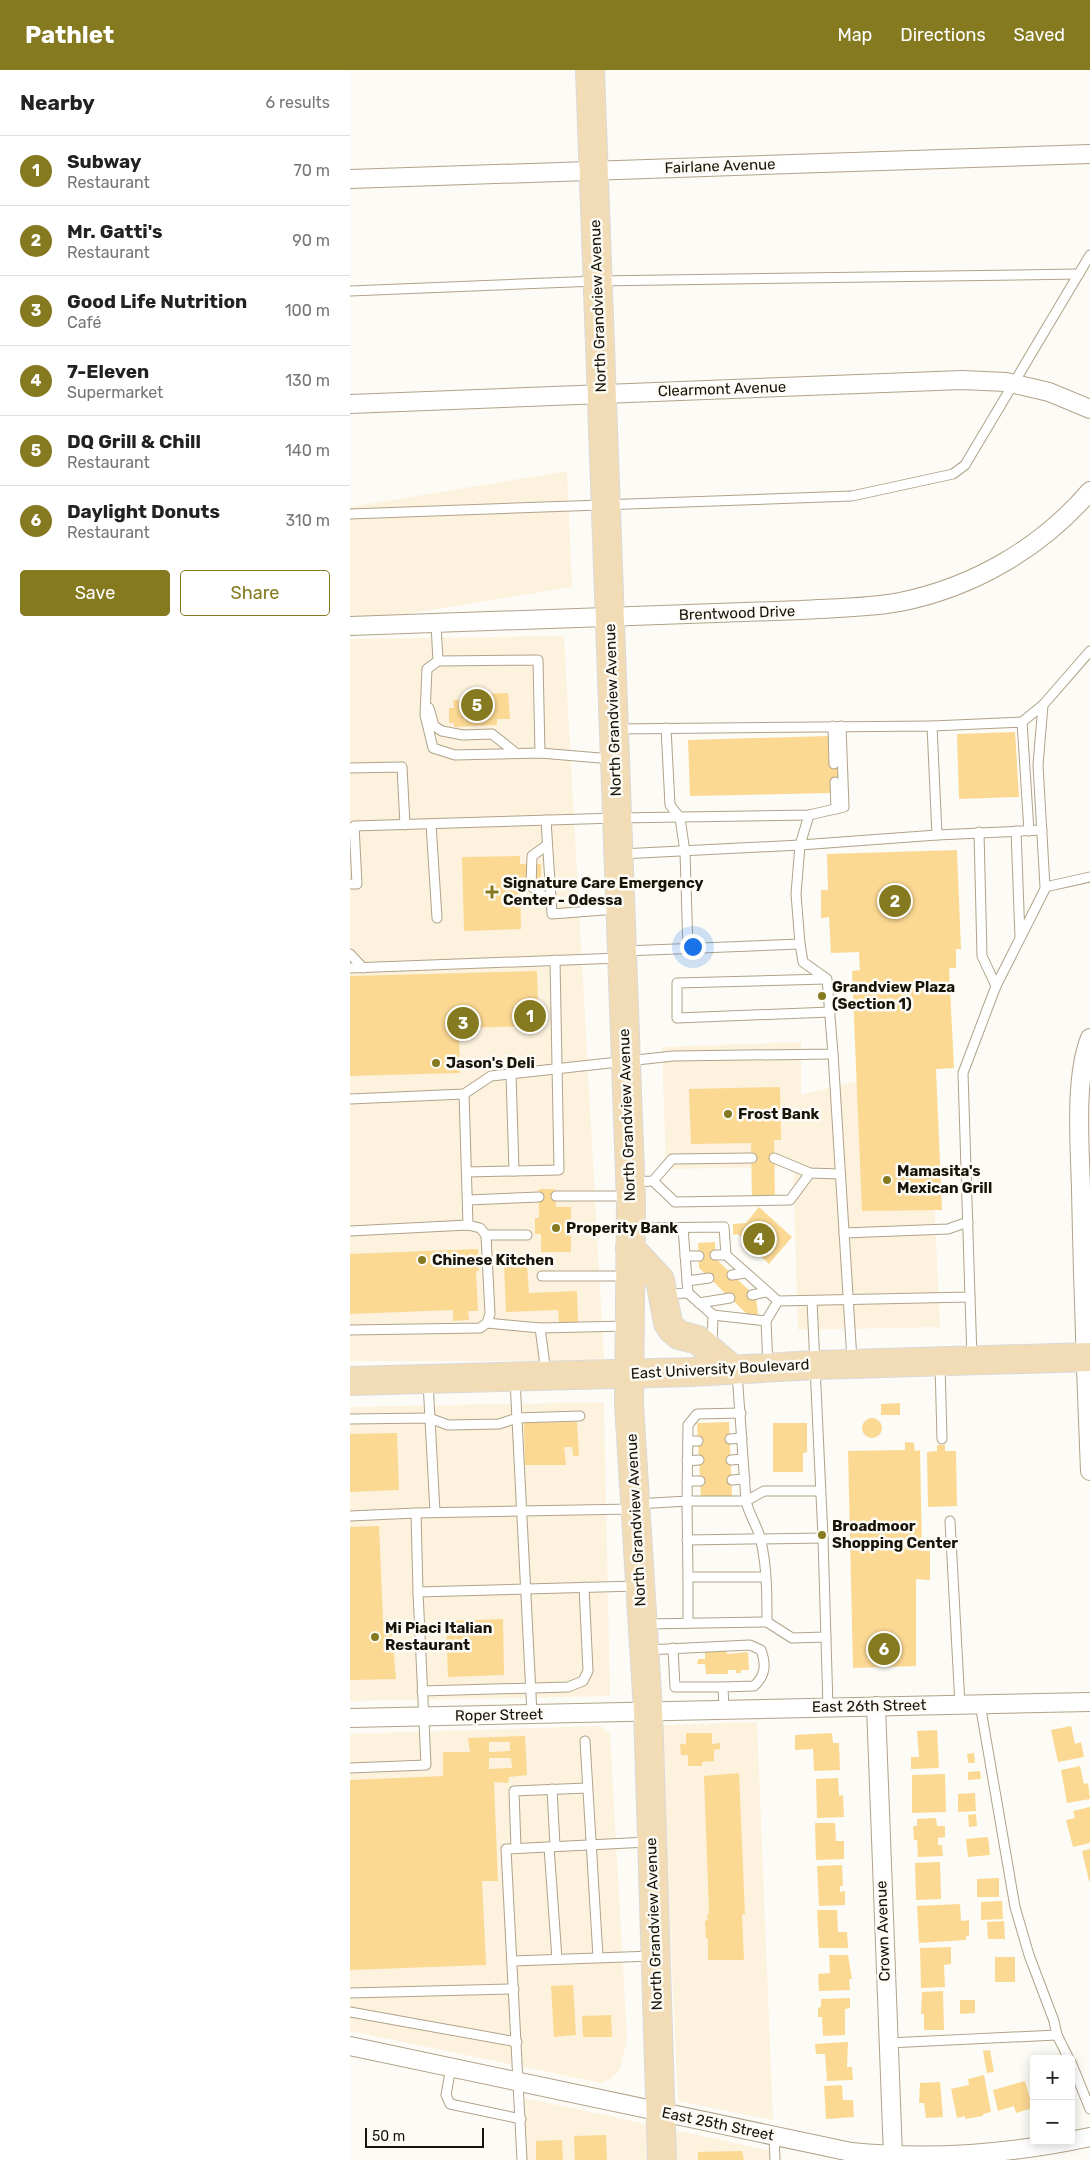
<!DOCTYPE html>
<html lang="en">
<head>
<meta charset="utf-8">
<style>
	body { margin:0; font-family:Rubik,sans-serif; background:#f2f2f2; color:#222 }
	.controls { position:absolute; right:15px; bottom:15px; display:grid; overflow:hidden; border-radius:5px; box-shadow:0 2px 12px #0003 }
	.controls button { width:45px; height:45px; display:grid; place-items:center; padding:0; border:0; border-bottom:1px solid #e0e0e0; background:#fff; color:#222; font:25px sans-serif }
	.scale { position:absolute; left:15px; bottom:12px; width:119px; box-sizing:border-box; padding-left:5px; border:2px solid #19140a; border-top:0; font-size:14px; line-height:18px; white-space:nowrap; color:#19140a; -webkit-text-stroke:4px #fdfbf5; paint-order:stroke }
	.you { position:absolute; left:342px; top:876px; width:18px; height:18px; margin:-12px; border:4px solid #fff; border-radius:50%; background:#1a73e8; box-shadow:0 0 0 8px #1a73e833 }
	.badge { display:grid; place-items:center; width:32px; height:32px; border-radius:50%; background:#857a1f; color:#fff; font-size:16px; font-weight:700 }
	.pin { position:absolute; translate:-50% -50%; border:2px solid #fff; box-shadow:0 1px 5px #0006 }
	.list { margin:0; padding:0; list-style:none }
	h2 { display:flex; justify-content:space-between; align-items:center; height:65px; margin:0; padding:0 20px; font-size:21px }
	h2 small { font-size:16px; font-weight:400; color:#767676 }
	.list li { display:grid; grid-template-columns:32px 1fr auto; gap:15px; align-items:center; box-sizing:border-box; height:70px; padding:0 20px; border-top:1px solid #e0e0e0 }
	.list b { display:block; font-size:19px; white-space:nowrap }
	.list p { margin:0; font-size:16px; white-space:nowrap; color:#767676 }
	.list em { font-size:16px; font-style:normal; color:#767676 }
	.actions { display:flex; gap:10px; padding:15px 20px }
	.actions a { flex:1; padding:11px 0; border:1px solid #857a1f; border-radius:5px; text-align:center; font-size:18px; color:#857a1f }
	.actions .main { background:#857a1f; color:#fff }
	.map { position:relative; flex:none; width:740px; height:2090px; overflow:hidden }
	header { display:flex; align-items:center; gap:30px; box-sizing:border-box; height:70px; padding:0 25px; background:#857a1f; color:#fff }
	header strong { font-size:24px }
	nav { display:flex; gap:28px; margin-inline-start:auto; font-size:18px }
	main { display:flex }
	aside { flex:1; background:#fff }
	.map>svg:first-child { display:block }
	.built { fill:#fdf2de }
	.building { fill:#fbd993; fill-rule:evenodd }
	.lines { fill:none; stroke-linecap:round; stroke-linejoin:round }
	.lane-casing { stroke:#b0a389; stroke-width:11 }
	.street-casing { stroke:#b0a389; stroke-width:20 }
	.primary-casing { stroke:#dad9d8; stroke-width:30 }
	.lane { stroke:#fff; stroke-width:9 }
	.street { stroke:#fff; stroke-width:18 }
	.primary { stroke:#f2dcb5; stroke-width:28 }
	.poi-dot { fill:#857a1f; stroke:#fdfbf5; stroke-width:2 }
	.labels { text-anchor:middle; stroke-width:5; stroke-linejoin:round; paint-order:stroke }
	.street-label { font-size:15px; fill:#19140a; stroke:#fdfbf5 }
	.poi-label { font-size:15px; font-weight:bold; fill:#19140a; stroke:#fdfbf5; text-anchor:start }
</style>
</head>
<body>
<header>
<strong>Pathlet</strong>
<nav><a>Map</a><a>Directions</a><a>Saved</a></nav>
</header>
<main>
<aside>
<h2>Nearby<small>6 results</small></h2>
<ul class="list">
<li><span class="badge">1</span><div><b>Subway</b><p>Restaurant</p></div><em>70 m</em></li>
<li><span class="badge">2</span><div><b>Mr. Gatti's</b><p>Restaurant</p></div><em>90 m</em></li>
<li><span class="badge">3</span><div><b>Good Life Nutrition</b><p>Café</p></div><em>100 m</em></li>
<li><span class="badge">4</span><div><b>7-Eleven</b><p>Supermarket</p></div><em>130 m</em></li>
<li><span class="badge">5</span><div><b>DQ Grill &amp; Chill</b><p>Restaurant</p></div><em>140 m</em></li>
<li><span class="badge">6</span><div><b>Daylight Donuts</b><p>Restaurant</p></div><em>310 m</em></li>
</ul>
<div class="actions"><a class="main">Save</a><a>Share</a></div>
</aside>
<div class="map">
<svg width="740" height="2090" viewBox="0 0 740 2090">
	<rect width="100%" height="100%" fill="#fdfbf5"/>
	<g class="built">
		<path d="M217,401l5,116 -222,36v-116z"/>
		<path d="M214,566l40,725h-254v-722z"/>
		<path d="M451,972v53l127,-32 12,264 -142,3 -5,-163 -127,2 -4,-122z"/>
		<path d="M254,1332l6,294 -260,5v-294z"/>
		<path d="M407,1652l16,398 -95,-19 -17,-376z"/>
		<path d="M250,1656l10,8 17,305 -7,31 -10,9 -9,4 -251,-52v-297z"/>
		<path d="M175,2028l247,53 1,9h-246z"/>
	</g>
	<g class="building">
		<path d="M128,621v3l30,-1 2,26h-13v6l-43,2v-4h-5v-15h5l-1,-8h14v-8z"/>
		<path d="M665,662l4,65 -60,2 -2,-65z"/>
		<path d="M478,666l1,28h10v18l-9,1 1,10 -141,3 -2,-56z"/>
		<path d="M607,780l4,99h-5v19h-7l5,100 -18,1 6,141 -80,1 -10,-240 8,-1 -1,-18 -28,1 -2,-36 -8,1v-28h7l-1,-36z"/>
		<path d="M170,786v8h21v17h-21l1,48 -57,2 -2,-74z"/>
		<path d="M187,901l2,55 -80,2 1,45 -110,3v-100z"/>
		<path d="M430,1017l1,53h-7l1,58 -23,1 -1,-56 -60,1 -2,-55z"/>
		<path d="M189,1119h16l1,18h15v45h-30v-18h-6v-16h4z"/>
		<path d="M409,1137l33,30 -23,27 -31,-30 -5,1v-11l13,-1z"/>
		<path d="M365,1172l1,17 40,38 2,18 -9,1 -50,-48 -1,-25z"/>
		<path d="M128,1179l1,22h-3l2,40h-10l1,9 -16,1v-11l-103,4v-60z"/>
		<path d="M177,1195l2,28 48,-2 1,31 -19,1 -1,-13 -52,2 -2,-46z"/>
		<path d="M550,1333v12h-19v-11z"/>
		<circle cx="522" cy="1358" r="10"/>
		<path d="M227,1352l2,34h-6l-1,-9h-8l2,18h-41l-1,-42z"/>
		<path d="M379,1352l3,75 -31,1 -4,-75z"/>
		<path d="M423,1353h34v29l-4,1v19h-30z"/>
		<path d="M47,1363l2,57 -49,2v-58z"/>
		<path d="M555,1372l9,1 1,8 5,-1 2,101h8v29l-14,-1v87l-63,2 -5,-217 57,-1z"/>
		<path d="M587,1375h8v6h11l1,55 -29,1 -1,-55 10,-1z"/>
		<path d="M29,1456l4,95h8l5,58 -46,1v-153z"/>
		<path d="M153,1549l1,56 -56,2 -2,-56z"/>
		<path d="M376,1580l1,4 21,-2 1,18h-8v3h-5v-3h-8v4h-22l-1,-10h-8l1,-5h7v-8z"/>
		<path d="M721,1656l4,18 6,-2 3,15 -26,5 -7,-32z"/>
		<path d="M587,1660l2,38 -28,1v-12h8l-2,-26z"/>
		<path d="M336,1663h26v11l8,-1v6l-6,1v11l-12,1v4h-14v-11h-7l-1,-11h6z"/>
		<path d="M482,1663l1,10h6l1,27 -26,1 -1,-22 -18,1v-15z"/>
		<path d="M175,1666l2,39 -18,2 -1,6 -14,-1 4,99h-16l4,84 -136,5v-190l93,-4v-24h27l-2,-14zM139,1672h21v9l-21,1zM139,1688h22l1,10 -23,1z"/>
		<path d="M624,1683l1,10h-7l-1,-9z"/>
		<path d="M730,1696l4,18 4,-1 2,16 -23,4 -6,-33z"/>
		<path d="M630,1701l1,8 -13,1v-8z"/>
		<path d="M389,1703l6,141h-3l2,46h-36v-21l-2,-1 -1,-17 3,-1 -1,-5 2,-2 -5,-137z"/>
		<path d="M595,1704l1,38 -34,1v-38z"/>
		<path d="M488,1708l1,18 4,-1 1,22 -27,1 -1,-39z"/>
		<path d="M625,1723l1,18 -18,1v-18z"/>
		<path d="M740,1737v36l-17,4 -7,-27 9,-2 -2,-7z"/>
		<path d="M626,1744l1,12 -8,1 -1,-12z"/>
		<path d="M586,1748l1,8h8v11l-7,1v7h4l1,11 -25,1 -1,-17h-3l-1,-14h4v-7z"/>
		<path d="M465,1753h20l1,18h8v18l-28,1z"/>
		<path d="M638,1767l2,18 -22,2 -2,-18z"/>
		<path d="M740,1779v32h-1l-7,-30z"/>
		<path d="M590,1792l1,37 -25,1 -1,-37z"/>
		<path d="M492,1795l1,21h-3v6l5,-1v14l-26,1 -2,-40z"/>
		<path d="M649,1808v19h-22v-18z"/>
		<path d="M652,1831l1,18 -22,1v-18z"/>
		<path d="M610,1834l1,17 8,-1v16h-3v4l-47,3 -2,-37z"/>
		<path d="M467,1840h20l1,22h9l1,16h-29z"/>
		<path d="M654,1851l1,18h-17l-1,-17z"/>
		<path d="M601,1877v17l-7,1 1,22 -24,1 -1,-40z"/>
		<path d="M479,1885h19l4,24h-3l1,11 -31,1 -1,-17 12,-1z"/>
		<rect x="645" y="1887" width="20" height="25"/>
		<path d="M223,1915l3,50 -22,2 -3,-51z"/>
		<path d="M593,1921l1,39h-20v-16h-3l1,-22z"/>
		<path d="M500,1928v10l-5,1v26l-22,1 -1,-19h-4v-9l3,-1v-8z"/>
		<path d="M610,1930h15v13l-15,1z"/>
		<path d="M261,1945l1,22h-29l-1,-21z"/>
		<path d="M498,1972l-1,25h5l1,13 -26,1 -2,-27h-9l-1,-10z"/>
		<path d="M640,1980l4,22 -7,1 -4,-22z"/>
		<path d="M634,2005l7,37 -8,2v2l-18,3v-3l-8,2 -6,-29 18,-4 -1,-6z"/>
		<path d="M675,2011l8,27 -17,5 -2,-7 -16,5 -5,-21z"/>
		<path d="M590,2012l3,35 -17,1 -2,-15h-5l1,-20z"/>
		<path d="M492,2015l1,15h10l1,17 -28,2 -2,-33z"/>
		<path d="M256,2065l1,25h-32l-1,-24z"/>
		<path d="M212,2070l1,20h-27v-19z"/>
		<path d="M392,2081l2,9h-46v-8z"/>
	</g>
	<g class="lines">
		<defs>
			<g id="lane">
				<path d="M0,221l247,-10 482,-7"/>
				<path d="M0,444l502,-18 101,-22 12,-9 125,-210"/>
				<path d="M86,554l2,37 100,-1 2,93"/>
				<path d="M740,581l-47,54 -5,60 7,122 45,-10"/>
				<path d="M88,591l-11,8 -2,46 8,33 22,7 85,-2 72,6"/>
				<path d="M79,638l5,18 8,5 21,4 29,-1 24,19"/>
				<path d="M672,652l21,-17"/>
				<path d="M483,656l1,38"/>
				<path d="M582,656l90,-4 7,109"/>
				<path d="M316,658l4,77 10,13 5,34 3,97"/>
				<path d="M267,659l315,-3 5,109 105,-5"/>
				<path d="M0,698l52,-1 3,58"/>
				<path d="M485,712l1,27"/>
				<path d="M196,750l6,94 65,-5"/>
				<path d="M81,754l6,94"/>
				<path d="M666,761l4,106"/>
				<path d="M197,775l-15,11 -1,30 19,15"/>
				<path d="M271,784l179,-9 137,-10"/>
				<path d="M0,814h7l-3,-58 263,-8 192,-3 35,-8 -3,-81"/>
				<path d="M274,881l176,-7 -4,-50 4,-49 9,-30"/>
				<path d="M0,884l13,14"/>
				<path d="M0,898l270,-10"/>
				<path d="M476,909l-149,4v35l153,-6"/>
				<path d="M646,916l50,-99"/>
				<path d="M483,984l19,306"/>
				<path d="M161,1004l3,97 45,-1 -4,-210"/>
				<path d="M114,1024l4,131"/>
				<path d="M0,1029l114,-5 27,-18 182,-20 160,-2 -6,-75 -24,-17 -3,-18"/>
				<path d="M424,1088l36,15 30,1"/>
				<path d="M117,1102l47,-1"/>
				<path d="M303,1111l22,21 115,-2 20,-27"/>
				<path d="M283,1112l20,-1 19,-22 80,-1"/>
				<path d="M206,1126h72"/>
				<path d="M118,1130l71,-3"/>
				<path d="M284,1158l90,-1 2,28 52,46 192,-4 -7,-224 33,-87 -14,-30 -3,-124"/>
				<path d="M0,1161l118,-6 12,3 6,7 4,79 -3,9 -7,5 -130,2"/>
				<path d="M494,1163l104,-4 20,-7"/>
				<path d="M136,1165h41"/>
				<path d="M365,1185h11"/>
				<path d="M335,1186h14"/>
				<path d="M382,1205l14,-2"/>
				<path d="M192,1206h85"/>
				<path d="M337,1211l22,-3"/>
				<path d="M338,1223l25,22 -1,31"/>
				<path d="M316,1224l22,-1 -5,-65"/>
				<path d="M402,1225l14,-3"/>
				<path d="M620,1227l2,60"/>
				<path d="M462,1231l11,237 5,169"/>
				<path d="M349,1233l31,-5"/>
				<path d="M363,1245l53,6 12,-20"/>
				<path d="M416,1251l2,45"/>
				<path d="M137,1253l53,5 6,45"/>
				<path d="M190,1258l87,-2"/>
				<path d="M590,1294l2,75"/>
				<path d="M387,1302l9,129 18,-10h56"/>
				<path d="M165,1310l17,334"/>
				<path d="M78,1312l7,130"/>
				<path d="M0,1349l79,-1 19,7 51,-1 18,-6 63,-2"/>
				<path d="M380,1369l12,-1"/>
				<path d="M338,1371h10"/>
				<path d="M381,1390l12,-1"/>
				<path d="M337,1391l12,-1"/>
				<path d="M382,1410l13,-1"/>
				<path d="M337,1411h13"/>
				<path d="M287,1434l50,-3 1,-76 9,-11 44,-1"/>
				<path d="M0,1446l66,-3"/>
				<path d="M600,1451l10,184"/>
				<path d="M337,1470l136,-2"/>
				<path d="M338,1507v46"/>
				<path d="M416,1507h-78l-1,-76h59c3,14 13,28 15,40 6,27 6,54 6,81"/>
				<path d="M68,1522l-2,-79 216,-4"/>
				<path d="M295,1554l122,-2 25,16 34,-1"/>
				<path d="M323,1578l2,39h48"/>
				<path d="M296,1580l104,-5 11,5c5,14 5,25 -7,36l-31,1 1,22"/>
				<path d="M72,1621l146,-4 15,-6 5,-10 -4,-84"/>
				<path d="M630,1634l35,203 14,48 25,66 3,14 12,24"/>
				<path d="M235,1671l13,216"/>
				<path d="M0,1698l76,-3 -8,-173 219,-6"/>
				<path d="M202,1719l3,57"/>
				<path d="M199,1777l8,112"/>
				<path d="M166,1778l-2,-57 73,-3"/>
				<path d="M162,1891l141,-5"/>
				<path d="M0,1923l164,-4"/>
				<path d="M0,1942l167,30"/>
				<path d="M538,1973l169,-8"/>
				<path d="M721,1992l19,47"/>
				<path d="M101,1997l-5,28 4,9 71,15"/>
				<path d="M424,2066l1,24"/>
				<path d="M172,2090l-16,-311 142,-7"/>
			</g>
			<g id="street">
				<path d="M0,109l740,-25"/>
				<path d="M0,334l612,-24 44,2 43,10 41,17"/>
				<path d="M0,556l451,-16c33,-2 67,-2 99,-8 74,-15 141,-54 190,-111"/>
				<path d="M740,968c-16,40 -10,109 -9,152 2,94 5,187 9,281"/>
				<path d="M526,1636l17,450"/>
				<path d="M0,1648l740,-16"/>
				<path d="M0,1976l501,106c78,8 162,2 239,-15"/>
			</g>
			<g id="primary">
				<path d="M240,0l41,1131 -2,203 19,306 14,450"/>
				<path d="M280,1178l30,32 8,43 4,6 7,6 19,5 34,29"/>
				<path d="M0,1311l342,-9 123,-7 275,-8"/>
			</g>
		</defs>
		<use href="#lane" class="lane-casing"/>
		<use href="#street" class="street-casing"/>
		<use href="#primary" class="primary-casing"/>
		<use href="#lane" class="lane"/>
		<use href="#street" class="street"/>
		<use href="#primary" class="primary"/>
	</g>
	<g class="poi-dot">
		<path d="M139.5 814.5h5v5h5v5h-5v5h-5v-5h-5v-5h5z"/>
		<circle cx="472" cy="926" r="5"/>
		<circle cx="86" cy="993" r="5"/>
		<circle cx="378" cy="1044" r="5"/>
		<circle cx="537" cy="1110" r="5"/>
		<circle cx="206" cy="1158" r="5"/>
		<circle cx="72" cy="1190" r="5"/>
		<circle cx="472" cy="1465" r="5"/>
		<circle cx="25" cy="1567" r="5"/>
	</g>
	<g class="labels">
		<g class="street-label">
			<text transform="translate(370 96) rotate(-2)" y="5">Fairlane Avenue</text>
			<text transform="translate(248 236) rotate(-92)" y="5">North Grandview Avenue</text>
			<text transform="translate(372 319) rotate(-2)" y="5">Clearmont Avenue</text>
			<text transform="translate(387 543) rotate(-2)" y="5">Brentwood Drive</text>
			<text transform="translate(263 640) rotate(-92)" y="5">North Grandview Avenue</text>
			<text transform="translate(277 1045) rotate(-92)" y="5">North Grandview Avenue</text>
			<text transform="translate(370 1299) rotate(-3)" y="5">East University Boulevard</text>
			<text transform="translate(286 1450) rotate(-93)" y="5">North Grandview Avenue</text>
			<text transform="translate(519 1636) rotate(-1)" y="5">East 26th Street</text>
			<text transform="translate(149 1645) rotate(-1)" y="5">Roper Street</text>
			<text transform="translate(304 1854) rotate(-92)" y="5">North Grandview Avenue</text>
			<text transform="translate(533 1861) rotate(-92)" y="5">Crown Avenue</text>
			<text transform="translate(368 2054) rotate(12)" y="5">East 25th Street</text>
		</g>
		<g class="poi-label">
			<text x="153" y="818">Signature Care Emergency<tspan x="153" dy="17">Center - Odessa</tspan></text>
			<text x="482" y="922">Grandview Plaza<tspan x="482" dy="17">(Section 1)</tspan></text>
			<text x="96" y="998">Jason's Deli</text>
			<text x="388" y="1049">Frost Bank</text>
			<text x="547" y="1106">Mamasita's<tspan x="547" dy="17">Mexican Grill</tspan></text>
			<text x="216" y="1163">Properity Bank</text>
			<text x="82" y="1195">Chinese Kitchen</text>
			<text x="482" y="1461">Broadmoor<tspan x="482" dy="17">Shopping Center</tspan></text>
			<text x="35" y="1563">Mi Piaci Italian<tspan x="35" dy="17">Restaurant</tspan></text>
		</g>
	</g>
</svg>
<div class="controls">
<button>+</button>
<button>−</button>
</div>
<div class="scale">50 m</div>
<div class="you"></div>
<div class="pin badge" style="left:180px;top:946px">1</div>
<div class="pin badge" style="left:545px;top:831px">2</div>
<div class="pin badge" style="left:113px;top:953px">3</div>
<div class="pin badge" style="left:409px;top:1169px">4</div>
<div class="pin badge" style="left:127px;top:635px">5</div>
<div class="pin badge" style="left:534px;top:1579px">6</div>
</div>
</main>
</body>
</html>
